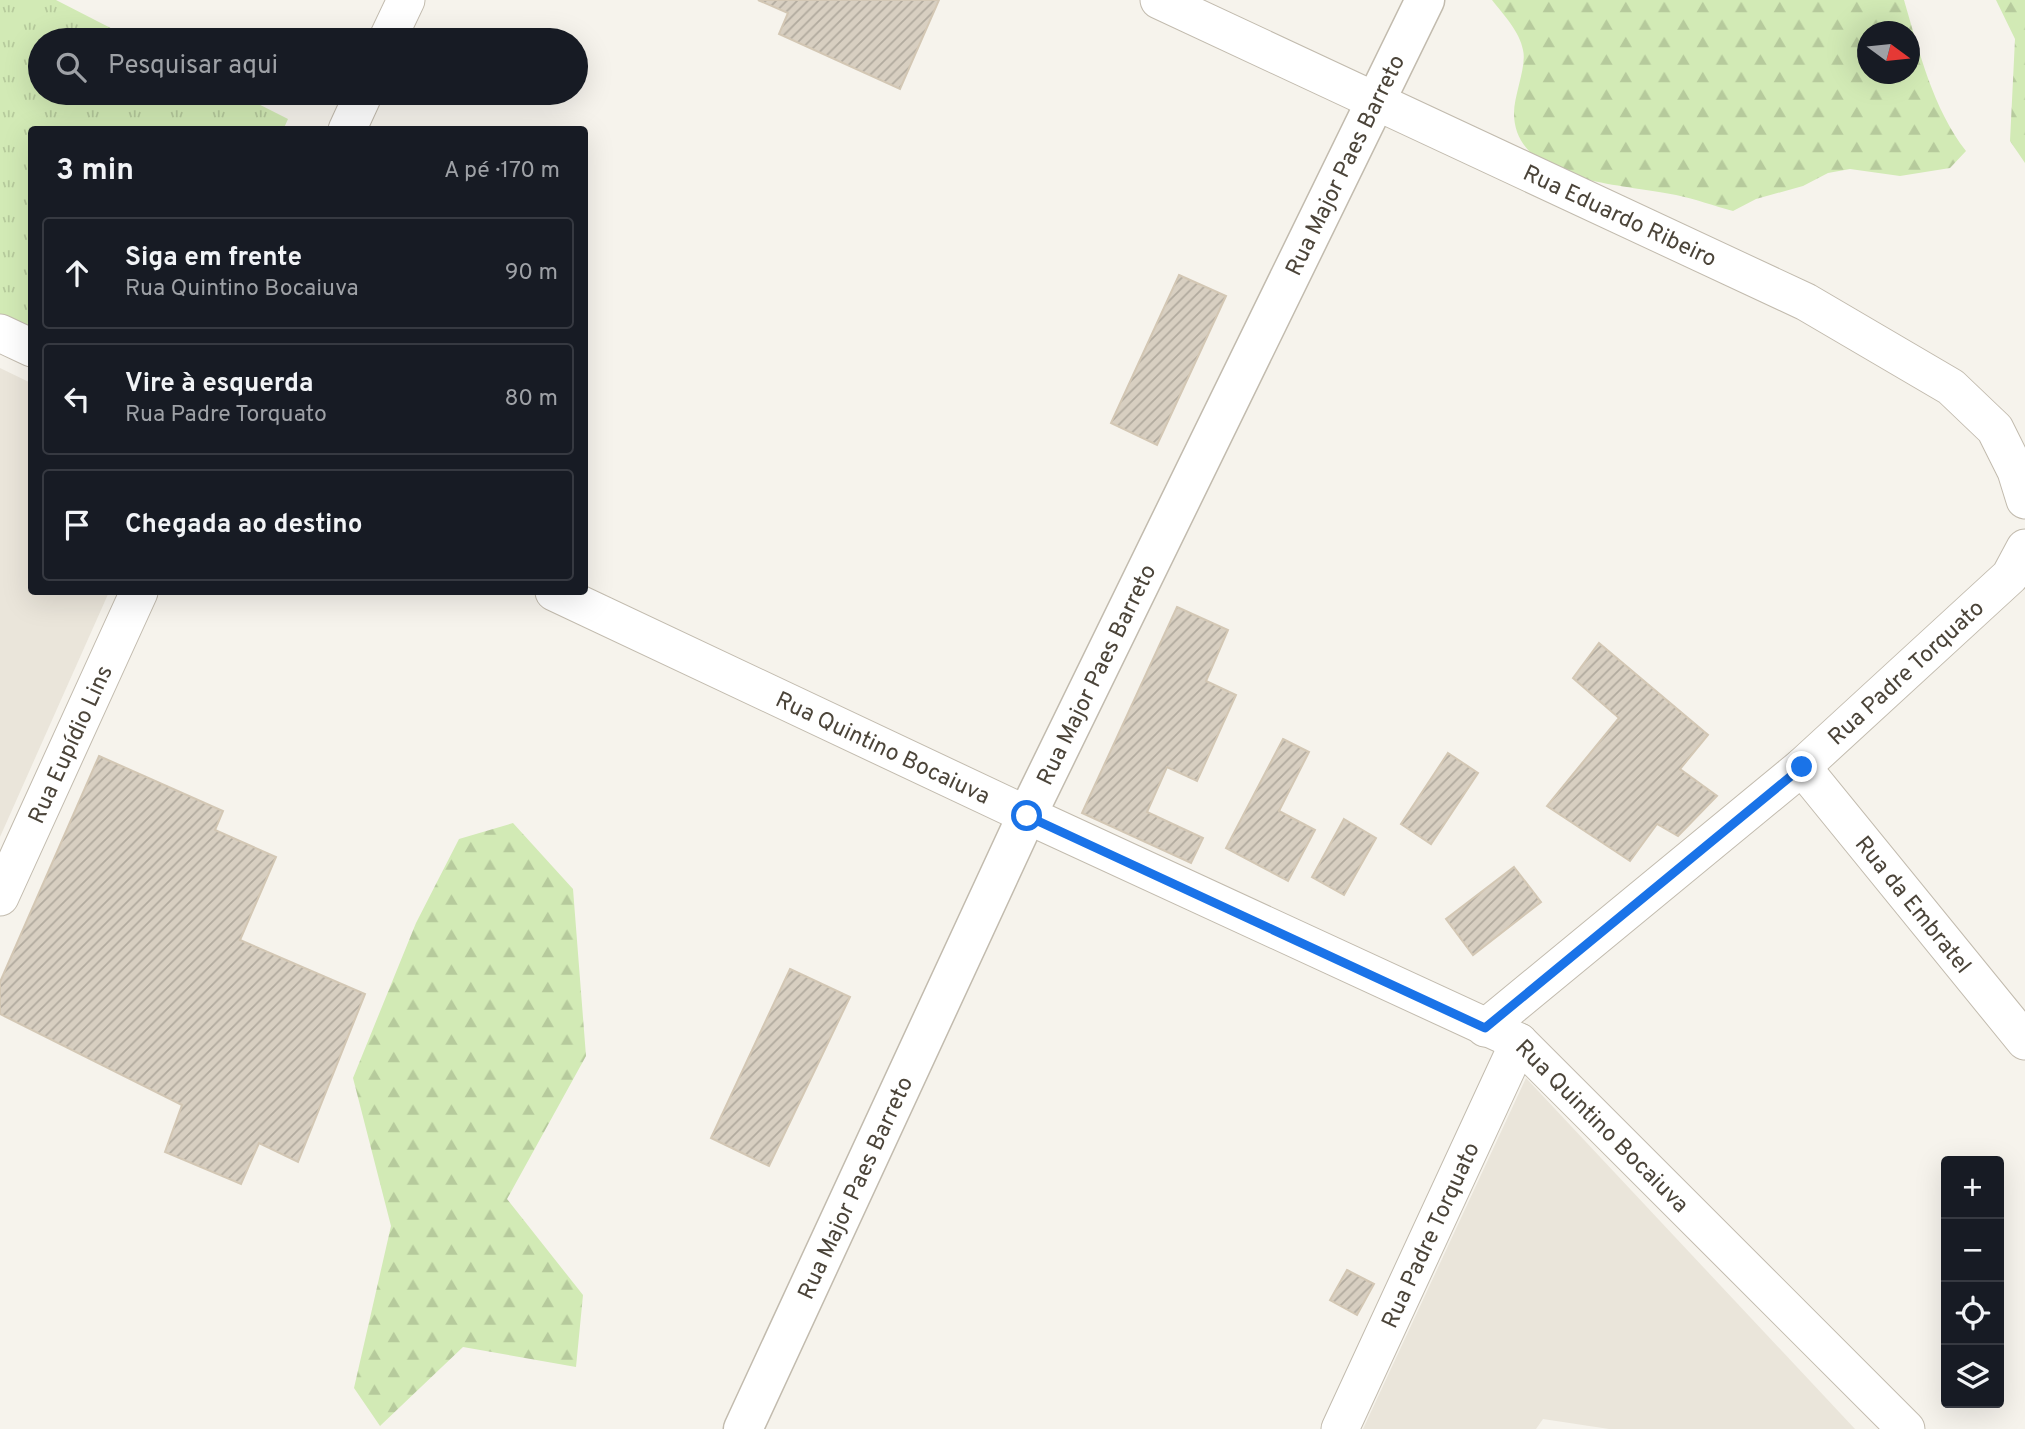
<!DOCTYPE html>
<html lang="pt">
<head>
<meta charset="utf-8">
<style>
	body { margin:0; font-family:Overpass,sans-serif; background:#242831; color:#f1f3f6 }
	.controls { position:absolute; right:21px; bottom:21px; display:grid; overflow:hidden; border-radius:7px; box-shadow:0 7px 28px #0002 }
	.controls button { width:63px; height:63px; display:grid; place-items:center; padding:0; border:0; border-bottom:2px solid #363941; background:#171b24; color:#f1f3f6; font:35px sans-serif }
	.compass { position:absolute; left:1857px; top:21px; width:63px; height:63px; border-radius:50%; background:#171b24; box-shadow:0 7px 28px #0002; rotate:105deg }
	.stop { position:absolute; width:21px; height:21px; margin:-16px; border:5px solid #1a73e8; border-radius:50%; background:#fff }
	.stop.end { background:#1a73e8; border-color:#fff; box-shadow:0 2px 7px #0008 }
	.list { margin:0; padding:0; list-style:none }
	h2 { display:flex; justify-content:space-between; align-items:center; height:91px; margin:0; padding:0 28px; font-size:30px }
	h2 small { font-size:23px; font-weight:400; color:#9ea1a6 }
	.list li { display:grid; grid-template-columns:46px 1fr auto; gap:21px; align-items:center; box-sizing:border-box; height:112px; margin:0 14px 14px; padding:0 14px; border:2px solid #363941; border-radius:7px }
	.list b { display:block; font-size:26px; white-space:nowrap }
	.list p { margin:0; font-size:23px; white-space:nowrap; color:#9ea1a6 }
	.list em { font-size:23px; font-style:normal; color:#9ea1a6 }
	.icon { flex:none; width:38px; height:38px; fill:none; stroke:currentColor; stroke-width:2; stroke-linecap:round; stroke-linejoin:round }
	.map { position:relative; flex:none; width:2025px; height:1429px; overflow:hidden }
	.search { position:absolute; background:#171b24; box-shadow:0 7px 28px #0002; left:28px; top:28px; width:560px; height:77px; display:flex; align-items:center; gap:18px; box-sizing:border-box; padding:0 24px; border-radius:38px; color:#9ea1a6; font-size:26px }
	.panel { position:absolute; background:#171b24; box-shadow:0 7px 28px #0002; left:28px; top:126px; width:560px; height:469px; border-radius:7px }
	.map>svg:first-child { display:block }
	.residential { fill:#eae5da }
	.grass { fill:url(#grass-tufts) }
	.forest { fill:url(#forest-firs); fill-rule:evenodd }
	.building { fill:url(#building-hatch); stroke:#d3c7b4; stroke-width:2 }
	.lines { fill:none; stroke-linecap:round; stroke-linejoin:round }
	.minor-casing { stroke:#c2bbae; stroke-width:39 }
	.tertiary-casing { stroke:#c2bbae; stroke-width:41 }
	.minor { stroke:#fff; stroke-width:37 }
	.tertiary { stroke:#fff; stroke-width:38 }
	.route { stroke:#1a73e8; stroke-width:9 }
	.labels { text-anchor:middle; stroke-width:6; stroke-linejoin:round; paint-order:stroke }
	.street-label { font-size:23px; fill:#4b4439; stroke:#fff }
</style>
</head>
<body>
<div class="map">
<svg width="2025" height="1429" viewBox="0 0 2025 1429">
	<defs>
		<pattern id="grass-tufts" width="24" height="20" patternUnits="userSpaceOnUse" patternTransform="scale(1.75)"><rect width="24" height="20" fill="#d2eab5"/><path d="M3 7l-1-3M5 7V3M7 7l1-3M15 17l-1-3M17 17v-4M19 17l1-3" fill="none" stroke="#b6ca9c"/></pattern>
		<pattern id="forest-firs" width="22" height="20" patternUnits="userSpaceOnUse" patternTransform="scale(1.75)"><rect width="22" height="20" fill="#d2eab5"/><path d="M5 1l3.5 6h-7zM16 11l3.5 6h-7z" fill="#b6ca9c"/></pattern>
		<pattern id="building-hatch" width="6" height="6" patternUnits="userSpaceOnUse" patternTransform="scale(1.75)"><rect width="6" height="6" fill="#d8cfc1"/><path d="M-1 1l2-2M0 6l6-6M5 7l2-2" fill="none" stroke="#b1aa9e"/></pattern>
	</defs>
	<rect width="100%" height="100%" fill="#f6f3ec"/>
	<g class="residential">
		<path d="M0,368l31,15 1,209h77l-109,245z"/>
		<path d="M1526,1078l329,351h-246l-66,-10 -7,10h-173z"/>
	</g>
	<path class="grass" d="M0,0h56l78,40h-94v53h197l51,26 -5,11h-251l-1,199 -31,-15z"/>
	<g class="forest">
		<path d="M1492,0h412c15,51 29,109 62,151l-16,17 -50,8 -50,-7 -22,4 -25,13 -47,13 -23,12c-19,-5 -37,-12 -57,-16 -49,-11 -162,-11 -162,-82 0,-18 13,-47 9,-63 -3,-18 -20,-36 -31,-50zM1868,32h42v42h-42z"/>
		<path d="M1996,0h29v163l-15,-22 5,-102z"/>
		<path d="M513,823l60,66 13,167 -79,143 76,96 -7,72 -113,-20 -83,79 -26,-38 37,-162 -38,-148 63,-155 43,-84z"/>
	</g>
	<g class="building">
		<path d="M758,0h181l-39,89 -121,-55 9,-21z"/>
		<path d="M1179,275l47,21 -69,149 -46,-22z"/>
		<path d="M1177,607l51,23 -22,51 30,14 -39,86 -30,-14 -20,45 56,26 -12,25 -109,-50z"/>
		<path d="M1599,643l109,92 -28,34 37,27 -39,40 -21,-12 -27,37 -83,-55 72,-88 -46,-40z"/>
		<path d="M1283,739l26,13 -30,59 36,19 -27,51 -62,-33z"/>
		<path d="M1448,753l30,20 -47,71 -30,-20z"/>
		<path d="M99,756l124,55 -8,19 61,27 -36,83 125,54 -67,168 -39,-19 -18,41 -76,-32 17,-47 -182,-91v-32z"/>
		<path d="M1344,819l32,19 -32,57 -32,-18z"/>
		<path d="M1514,867l27,35 -68,53 -27,-36z"/>
		<path d="M790,969l60,28 -81,169 -58,-28z"/>
		<path d="M1347,1270l27,14 -17,31 -27,-15z"/>
	</g>
	<g class="lines">
		<defs>
			<g id="minor">
				<path id="s1" d="M1159,0l647,302 145,85 44,42 21,42 9,29"/>
				<path d="M387,40l19,-40"/>
				<path d="M347,130l17,-37"/>
				<path d="M0,333l32,15"/>
				<path id="s2" d="M554,592l473,223 492,227 387,387"/>
				<path id="s3" d="M1802,767l223,274"/>
				<path id="s4" d="M0,897l139,-305"/>
				<path id="s5" d="M1485,1028l317,-261 208,-191 15,-28"/>
				<path id="s6" d="M1340,1429l179,-387"/>
			</g>
			<g id="tertiary">
				<path id="s7" d="M743,1429l284,-614 398,-815"/>
			</g>
		</defs>
		<use href="#minor" class="minor-casing"/>
		<use href="#tertiary" class="tertiary-casing"/>
		<use href="#minor" class="minor"/>
		<use href="#tertiary" class="tertiary"/>
	</g>
	<g class="lines">
		<path class="route" d="M1027,816l458,212 317,-261"/>
	</g>
	<g class="labels">
		<g class="street-label">
			<text dy="8" stroke="none"><textPath href="#s7" startOffset="1400">Rua Major Paes Barreto</textPath></text>
			<text dy="8" stroke="none"><textPath href="#s1" startOffset="509">Rua Eduardo Ribeiro</textPath></text>
			<text dy="8" stroke="none"><textPath href="#s5" startOffset="551">Rua Padre Torquato</textPath></text>
			<text dy="8" stroke="none"><textPath href="#s7" startOffset="833">Rua Major Paes Barreto</textPath></text>
			<text dy="8" stroke="none"><textPath href="#s4" startOffset="168">Rua Eupídio Lins</textPath></text>
			<text dy="8" stroke="none"><textPath href="#s2" startOffset="364">Rua Quintino Bocaiuva</textPath></text>
			<text dy="8" stroke="none"><textPath href="#s3" startOffset="177">Rua da Embratel</textPath></text>
			<text dy="8" stroke="none"><textPath href="#s2" startOffset="1183">Rua Quintino Bocaiuva</textPath></text>
			<text dy="8" stroke="none"><textPath href="#s7" startOffset="266">Rua Major Paes Barreto</textPath></text>
			<text dy="8" stroke="none"><textPath href="#s6" startOffset="214">Rua Padre Torquato</textPath></text>
		</g>
	</g>
</svg>
<div class="controls">
<button>+</button>
<button>−</button>
<button><svg class="icon" aria-label="locate" viewBox="0 0 24 24"><circle cx="12" cy="12" r="6"/><path d="M12 2v4M12 18v4M2 12h4M18 12h4"/></svg></button>
<button><svg class="icon" aria-label="layers" viewBox="0 0 24 24"><path d="M12 4l9 5-9 5-9-5zM3 14l9 5 9-5"/></svg></button>
</div>
<svg class="compass" viewBox="-18 -18 36 36"><path d="M0-13l5 13h-10z" fill="#e53935"/><path d="M0 13l5-13h-10z" fill="#9ea1a6"/></svg>
<div class="stop" style="left:1027px;top:816px"></div>
<div class="stop end" style="left:1802px;top:767px"></div>
<div class="search"><svg class="icon" aria-label="search" viewBox="0 0 24 24"><circle cx="10" cy="10" r="6"/><path d="M15 15l6 6"/></svg>Pesquisar aqui</div>
<section class="panel">
<h2>3 min<small>A pé · 170 m</small></h2>
<ul class="list">
<li><svg class="icon" aria-label="ahead" viewBox="0 0 24 24"><path d="M12 20V5M6 11l6-6 6 6"/></svg><div><b>Siga em frente</b><p>Rua Quintino Bocaiuva</p></div><em>90 m</em></li>
<li><svg class="icon" aria-label="left" viewBox="0 0 24 24"><path d="M17 20v-9H6M10 6l-5 5 5 5"/></svg><div><b>Vire à esquerda</b><p>Rua Padre Torquato</p></div><em>80 m</em></li>
<li><svg class="icon" aria-label="arrive" viewBox="0 0 24 24"><path d="M6 21V4h12l-3 4 3 4H6"/></svg><div><b>Chegada ao destino</b></div></li>
</ul>
</section>
</div>
</body>
</html>
